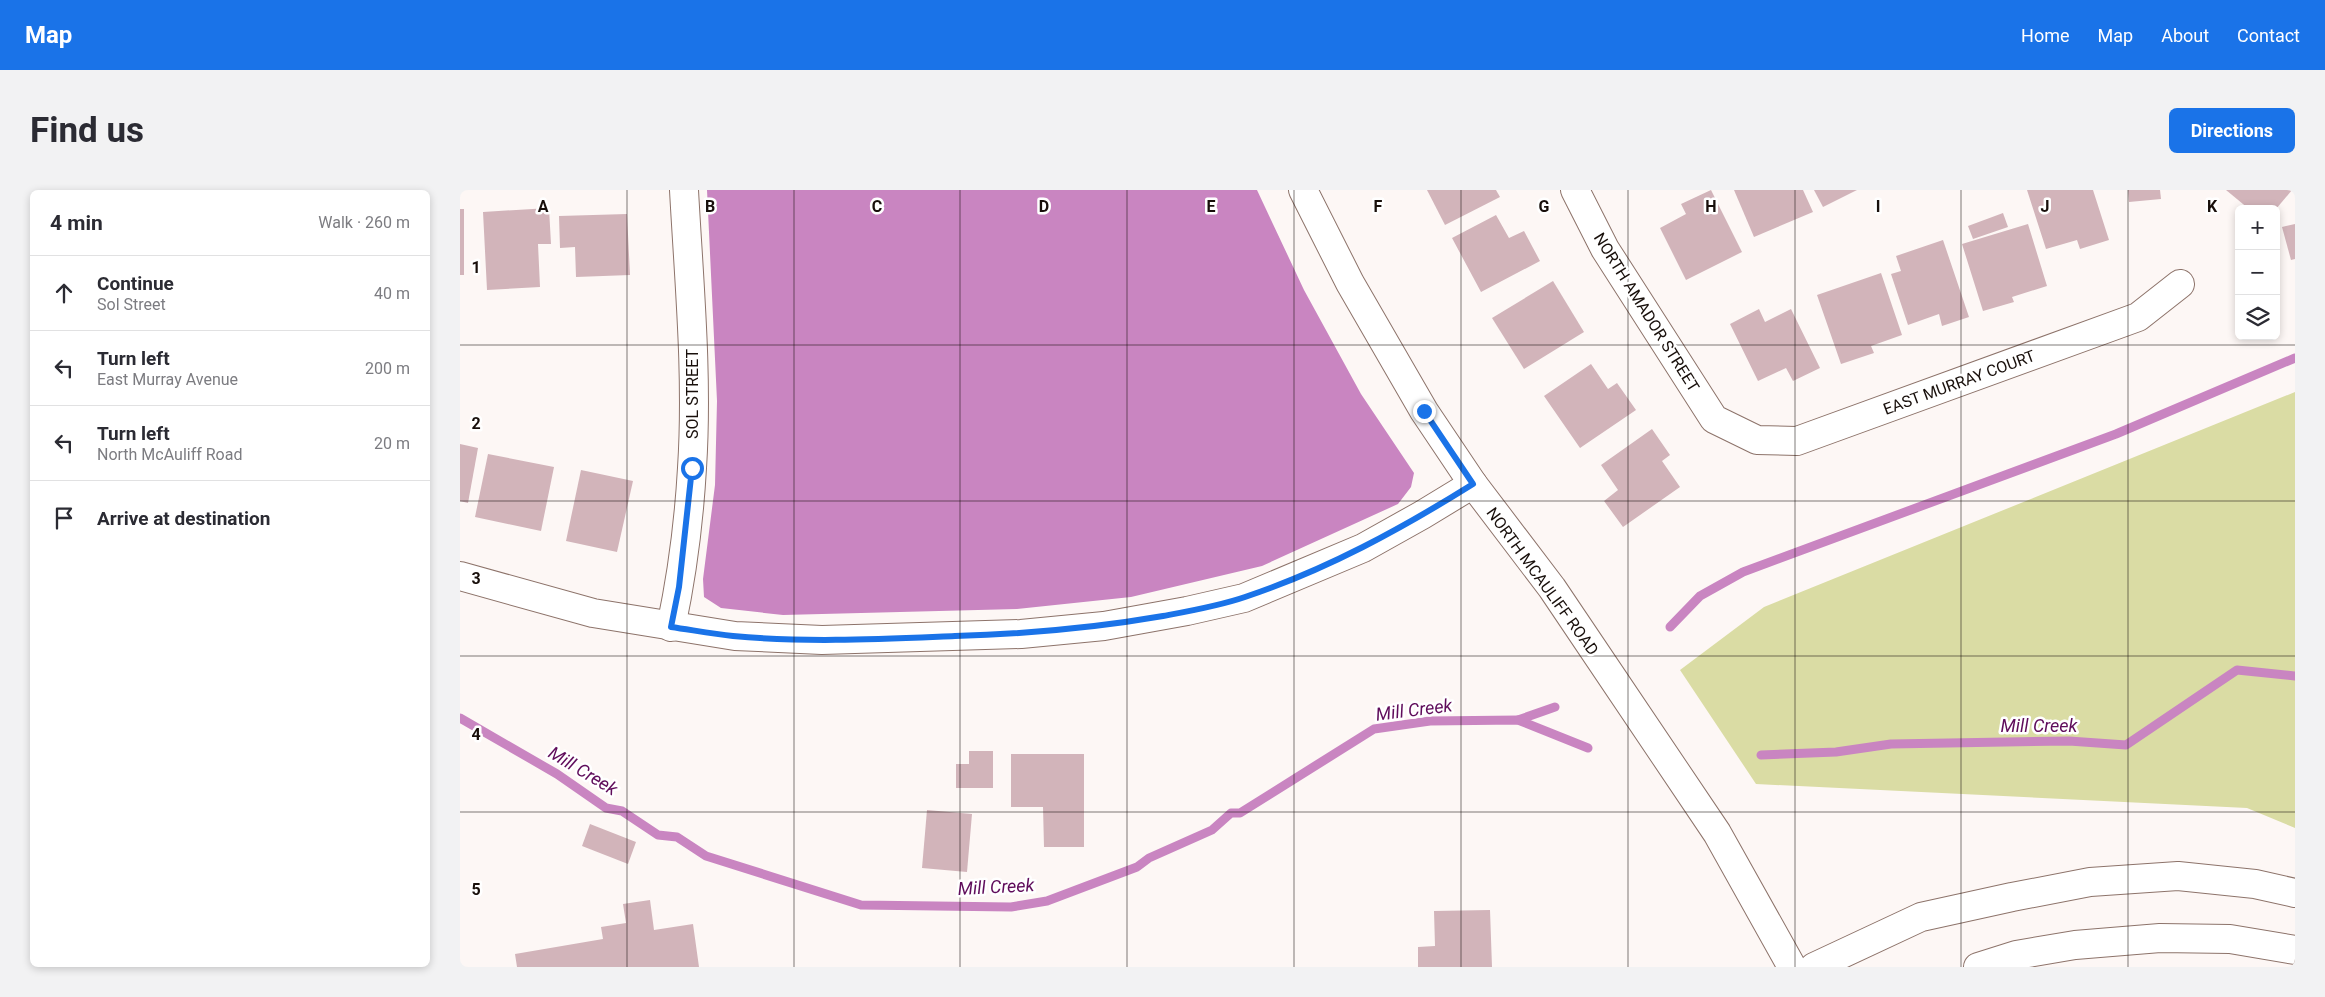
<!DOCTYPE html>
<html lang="en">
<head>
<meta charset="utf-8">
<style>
	body { margin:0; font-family:Roboto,sans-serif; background:#f2f2f3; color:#2b2b33 }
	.controls { position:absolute; right:15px; top:15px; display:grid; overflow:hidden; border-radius:8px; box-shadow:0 2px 8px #0003 }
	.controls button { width:45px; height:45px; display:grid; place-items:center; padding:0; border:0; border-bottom:1px solid #e1e1e2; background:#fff; color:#2b2b33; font:25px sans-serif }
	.stop { position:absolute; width:15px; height:15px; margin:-11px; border:4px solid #1a73e8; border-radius:50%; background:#fff }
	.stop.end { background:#1a73e8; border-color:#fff; box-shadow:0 1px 5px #0008 }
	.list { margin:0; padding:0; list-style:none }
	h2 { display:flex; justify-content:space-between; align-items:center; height:65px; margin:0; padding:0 20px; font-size:21px }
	h2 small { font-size:16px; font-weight:400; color:#7c7c81 }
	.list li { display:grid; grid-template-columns:32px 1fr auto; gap:15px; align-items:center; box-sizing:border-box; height:75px; padding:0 20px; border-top:1px solid #e1e1e2 }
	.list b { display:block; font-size:19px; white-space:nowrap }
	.list p { margin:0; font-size:16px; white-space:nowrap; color:#7c7c81 }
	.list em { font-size:16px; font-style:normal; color:#7c7c81 }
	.icon { flex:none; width:28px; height:28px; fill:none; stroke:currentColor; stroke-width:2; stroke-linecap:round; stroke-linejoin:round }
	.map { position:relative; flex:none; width:1835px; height:777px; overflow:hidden; border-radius:8px }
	header { display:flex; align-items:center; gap:30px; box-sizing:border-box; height:70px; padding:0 25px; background:#1a73e8; color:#fff }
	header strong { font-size:24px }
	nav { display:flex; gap:28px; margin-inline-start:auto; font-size:18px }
	.intro { display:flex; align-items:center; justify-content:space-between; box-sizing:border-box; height:120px; padding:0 30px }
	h1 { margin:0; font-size:35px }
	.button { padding:12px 22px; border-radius:8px; background:#1a73e8; color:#fff; font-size:18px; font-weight:700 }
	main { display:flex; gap:30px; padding:0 30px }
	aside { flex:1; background:#fff; border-radius:8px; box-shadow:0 2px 8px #0003 }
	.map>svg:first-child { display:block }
	.green { fill:#dadca4 }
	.water { fill:#c985c1 }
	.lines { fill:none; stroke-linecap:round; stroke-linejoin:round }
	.stream { stroke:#c985c1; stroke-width:9 }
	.building { fill:#d2b4ba }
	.minor-casing { stroke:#8d736a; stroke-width:30 }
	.minor { stroke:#fff; stroke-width:28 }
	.route { stroke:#1a73e8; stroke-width:6 }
	.grid { fill:none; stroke:#180f0b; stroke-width:1; stroke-opacity:0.55 }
	.labels { text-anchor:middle; stroke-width:5; stroke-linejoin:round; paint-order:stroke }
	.street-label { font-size:16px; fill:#180f0b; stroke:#fff }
	.water-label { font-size:18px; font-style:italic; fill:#5f0c5b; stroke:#fff }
	.grid-label { font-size:16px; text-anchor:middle; font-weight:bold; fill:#180f0b; stroke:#fff; stroke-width:5; stroke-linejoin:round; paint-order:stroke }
</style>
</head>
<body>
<header>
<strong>Map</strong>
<nav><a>Home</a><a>Map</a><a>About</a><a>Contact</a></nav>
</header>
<div class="intro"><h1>Find us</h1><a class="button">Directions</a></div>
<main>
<aside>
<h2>4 min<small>Walk · 260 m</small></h2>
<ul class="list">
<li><svg class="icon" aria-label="ahead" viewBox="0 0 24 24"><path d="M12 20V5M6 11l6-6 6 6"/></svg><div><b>Continue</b><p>Sol Street</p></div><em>40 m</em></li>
<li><svg class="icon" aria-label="left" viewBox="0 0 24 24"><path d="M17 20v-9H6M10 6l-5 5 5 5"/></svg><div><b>Turn left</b><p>East Murray Avenue</p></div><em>200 m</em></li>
<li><svg class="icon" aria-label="left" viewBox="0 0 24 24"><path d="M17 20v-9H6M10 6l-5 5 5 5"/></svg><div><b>Turn left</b><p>North McAuliff Road</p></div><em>20 m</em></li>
<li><svg class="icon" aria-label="arrive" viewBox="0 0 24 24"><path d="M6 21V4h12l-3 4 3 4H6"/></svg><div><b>Arrive at destination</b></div></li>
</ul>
</aside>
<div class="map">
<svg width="1835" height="777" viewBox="0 0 1835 777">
	<rect width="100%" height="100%" fill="#fdf7f5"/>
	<path class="green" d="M1835,202v436l-48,-20 -491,-24 -76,-114 84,-63z"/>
	<path class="water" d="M247,0h550l47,100 57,104 53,79 -3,14 -13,17 -136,62 -131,31 -114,12 -234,6 -62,-7 -17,-11 -1,-18 12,-94 2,-84z"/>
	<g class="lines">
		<g class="stream">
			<path d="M1210,437l30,-31 43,-24 373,-138 179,-76"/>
			<path d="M0,528l97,56 49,34 16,3 36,24 19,2 29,19 155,49 150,2 36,-6 90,-34 12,-9 63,-28 19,-17h9l134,-84 56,-8 88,-1 70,28"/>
			<path d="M1058,530l37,-13"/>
			<path d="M1301,565l75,-3 55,-8 178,-3 57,4 111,-75 58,6"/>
		</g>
	</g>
	<g class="building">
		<path d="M967,0h69l4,7 -55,28z"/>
		<path d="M1251,0l31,62 -56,28 -26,-52 26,-14 -5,-10z"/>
		<path d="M1274,0h69l10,22 -59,25z"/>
		<path d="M1354,0h43l-34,17z"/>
		<path d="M1567,0h66l16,50 -29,9 -3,-9 -31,9z"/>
		<path d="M1668,0h32l1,9 -32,3z"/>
		<path d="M1766,0h66l-16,19h-27z"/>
		<path d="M89,18l2,36h-13l2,43 -53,3 -4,-78z"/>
		<rect x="0" y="19" width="4" height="66"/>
		<path d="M1543,23l5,14 -35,12 -5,-13z"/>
		<path d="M167,24l3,61 -54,2 -1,-30 -15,1 -1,-32z"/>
		<path d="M1036,25l13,23 15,-7 16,30 -59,31 -29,-54z"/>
		<path d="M1568,34l19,62 -35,11 2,5 -31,9 -21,-67z"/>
		<path d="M1835,34v35l-4,1 -9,-33z"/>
		<path d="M1483,50l26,77 -27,9 -3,-12 -31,11 -17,-51 10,-3 -5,-15z"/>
		<path d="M1421,83l21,62 -31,11 3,7 -33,11 -24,-69z"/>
		<path d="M1093,91l31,51 -60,37 -32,-51z"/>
		<path d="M1299,119l6,13 26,-13 29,59 -27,13 -7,-13 -28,13 -28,-57z"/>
		<path d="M1131,174l17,25 9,-6 19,27 -56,38 -36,-52z"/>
		<path d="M1192,239l18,26 -8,6 18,26 -57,40 -19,-26 14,-11 -17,-25z"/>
		<path d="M0,254l18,4 -10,55 -8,-2z"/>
		<path d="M28,264l66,13 -13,64 -66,-14z"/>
		<path d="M121,280l52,11 -16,71 -51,-11z"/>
		<path d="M509,561h24v37h-37v-24h13z"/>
		<path d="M551,564h73v93h-40l-1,-40h-32z"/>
		<path d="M467,620l45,4 -5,58 -45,-4z"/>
		<path d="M130,634l46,18 -8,22 -46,-18z"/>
		<path d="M190,710l4,30 39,-6 6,43h-182l-2,-13 88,-15 -2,-12 25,-4 -3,-19z"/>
		<path d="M1030,720l2,57h-74v-20l17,-1 -1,-35z"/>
	</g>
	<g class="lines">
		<defs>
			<g id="minor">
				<path d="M843,0l47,93 74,128 49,73 79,104 165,245 75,134"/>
				<path d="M1115,0l30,59 109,170 43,21 40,1 341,-124 42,-33"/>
				<path d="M0,386l133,37 142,23 87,4 199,-6 83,-8 83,-15 57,-13 119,-50 59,-33 51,-31"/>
				<path d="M211,437c11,-52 18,-106 21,-159 6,-92 -3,-186 -8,-278"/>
				<path d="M1354,777l107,-50 91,-20 78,-15 88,-6 77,8 40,9"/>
				<path d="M1518,777l38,-12 59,-10 85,-7 70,1 65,11"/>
			</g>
		</defs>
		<use href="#minor" class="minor-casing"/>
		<use href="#minor" class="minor"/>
	</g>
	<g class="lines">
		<path class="route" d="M232,278l-13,119 -8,40c21,3 42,7 62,9 74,7 149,3 222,0 70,-2 139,-8 208,-20 27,-5 56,-10 82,-19 81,-27 156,-68 228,-113l-49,-73"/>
	</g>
	<path class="grid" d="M167,0v777M334,0v777M500,0v777M667,0v777M834,0v777M1001,0v777M1168,0v777M1335,0v777M1501,0v777M1668,0v777M0,155h1835M0,311h1835M0,466h1835M0,622h1835"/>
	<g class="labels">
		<g class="street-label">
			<text transform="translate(1187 122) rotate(58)" y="6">NORTH AMADOR STREET</text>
			<text transform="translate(1499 192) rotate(-20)" y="6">EAST MURRAY COURT</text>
			<text transform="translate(232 204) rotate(-90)" y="6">SOL STREET</text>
			<text transform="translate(1083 391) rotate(54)" y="6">NORTH MCAULIFF ROAD</text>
		</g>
		<g class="water-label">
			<text transform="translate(954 520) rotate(-7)" y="6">Mill Creek</text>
			<text x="1579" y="542">Mill Creek</text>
			<text transform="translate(123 581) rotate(31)" y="6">Mill Creek</text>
			<text transform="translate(536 697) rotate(-3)" y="6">Mill Creek</text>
		</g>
	</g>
	<g class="grid-label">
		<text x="83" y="22">A</text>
		<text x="250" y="22">B</text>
		<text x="417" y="22">C</text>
		<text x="584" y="22">D</text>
		<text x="751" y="22">E</text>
		<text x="918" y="22">F</text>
		<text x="1084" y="22">G</text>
		<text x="1251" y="22">H</text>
		<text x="1418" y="22">I</text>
		<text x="1585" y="22">J</text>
		<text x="1752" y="22">K</text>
		<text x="16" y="83">1</text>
		<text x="16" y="239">2</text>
		<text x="16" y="394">3</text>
		<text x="16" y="550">4</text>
		<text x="16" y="705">5</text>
	</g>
</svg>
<div class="controls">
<button>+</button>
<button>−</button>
<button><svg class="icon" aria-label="layers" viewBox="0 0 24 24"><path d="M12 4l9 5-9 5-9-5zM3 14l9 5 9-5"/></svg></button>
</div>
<div class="stop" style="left:232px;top:278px"></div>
<div class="stop end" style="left:964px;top:221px"></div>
</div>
</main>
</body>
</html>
